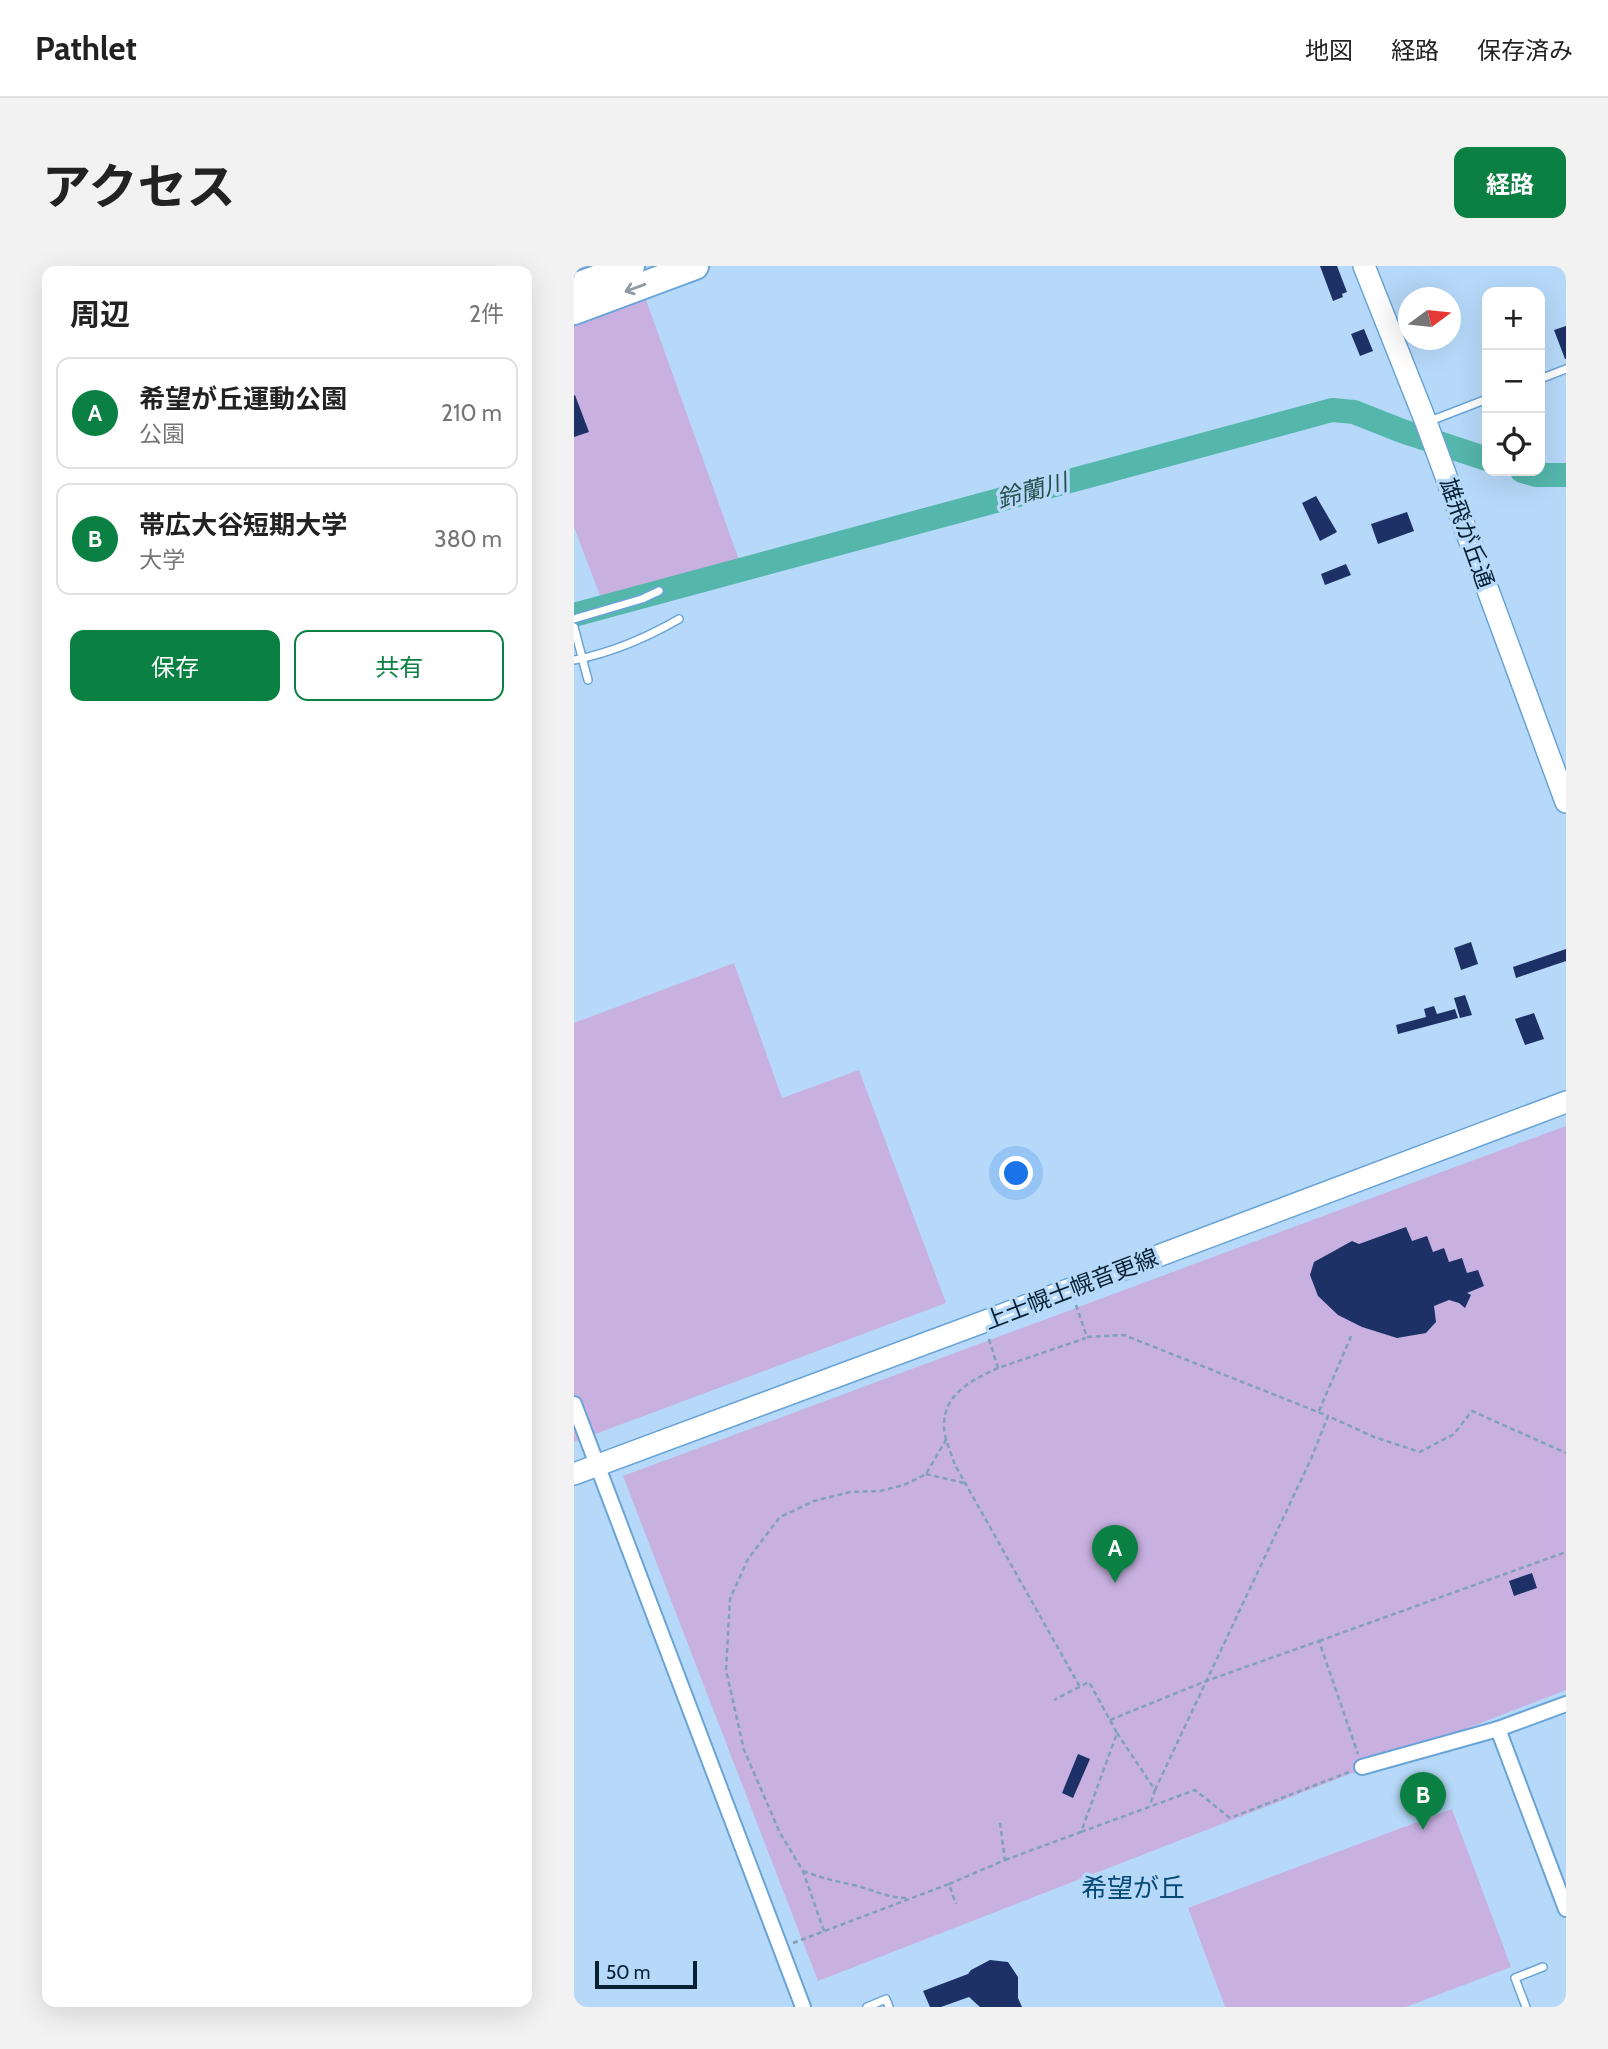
<!DOCTYPE html>
<html lang="ja">
<head>
<meta charset="utf-8">
<style>
	body { margin:0; font-family:Cabin,"Noto Sans JP",sans-serif; background:#f2f2f2; color:#222 }
	.controls { position:absolute; right:21px; top:21px; display:grid; overflow:hidden; border-radius:14px; box-shadow:0 7px 28px #0002 }
	.controls button { width:63px; height:63px; display:grid; place-items:center; padding:0; border:0; border-bottom:2px solid #e0e0e0; background:#fff; color:#222; font:35px sans-serif }
	.compass { position:absolute; left:824px; top:21px; width:63px; height:63px; border-radius:50%; background:#fff; box-shadow:0 7px 28px #0002; rotate:75deg }
	.scale { position:absolute; left:21px; bottom:18px; width:102px; box-sizing:border-box; padding-left:7px; border:4px solid #072033; border-top:0; font-size:19px; line-height:24px; white-space:nowrap; color:#072033; -webkit-text-stroke:5px #b6d9f9; paint-order:stroke }
	.you { position:absolute; left:443px; top:908px; width:24px; height:24px; margin:-18px; border:5px solid #fff; border-radius:50%; background:#1a73e8; box-shadow:0 0 0 10px #1a73e833 }
	.badge { display:grid; place-items:center; width:46px; height:46px; border-radius:50%; background:#0b8043; color:#fff; font-size:23px; font-weight:700 }
	.pin { position:absolute; translate:-50% -58px; filter:drop-shadow(0 2px 4px #0008) }
	.pin::after { content:''; position:absolute; top:37px; width:24px; height:21px; background:inherit; clip-path:polygon(0 0,100% 0,50% 100%) }
	.list { margin:0; padding:0; list-style:none }
	h2 { display:flex; justify-content:space-between; align-items:center; height:91px; margin:0; padding:0 28px; font-size:30px }
	h2 small { font-size:23px; font-weight:400; color:#767676 }
	.list li { display:grid; grid-template-columns:46px 1fr auto; gap:21px; align-items:center; box-sizing:border-box; height:112px; margin:0 14px 14px; padding:0 14px; border:2px solid #e0e0e0; border-radius:14px }
	.list b { display:block; font-size:26px; white-space:nowrap }
	.list p { margin:0; font-size:23px; white-space:nowrap; color:#767676 }
	.list em { font-size:23px; font-style:normal; color:#767676 }
	.actions { display:flex; gap:14px; padding:21px 28px }
	.actions a { flex:1; padding:16px 0; border:2px solid #0b8043; border-radius:14px; text-align:center; font-size:24px; color:#0b8043 }
	.actions .main { background:#0b8043; color:#fff }
	.icon { flex:none; width:38px; height:38px; fill:none; stroke:currentColor; stroke-width:2; stroke-linecap:round; stroke-linejoin:round }
	.map { position:relative; flex:none; width:992px; height:1741px; overflow:hidden; border-radius:14px }
	header { display:flex; align-items:center; gap:42px; box-sizing:border-box; height:98px; padding:0 35px; background:#fff; border-bottom:2px solid #e0e0e0 }
	header strong { font-size:33px }
	nav { display:flex; gap:38px; margin-inline-start:auto; font-size:24px }
	.intro { display:flex; align-items:center; justify-content:space-between; box-sizing:border-box; height:168px; padding:0 42px }
	h1 { margin:0; font-size:49px }
	.button { padding:18px 32px; border-radius:14px; background:#0b8043; color:#fff; font-size:24px; font-weight:700 }
	main { display:flex; gap:42px; padding:0 42px }
	aside { flex:1; background:#fff; border-radius:14px; box-shadow:0 7px 28px #0002 }
	.map>svg:first-child { display:block }
	.green { fill:#c8b1e1 }
	.lines { fill:none; stroke-linecap:round; stroke-linejoin:round }
	.river { stroke:#55b6ab; stroke-width:24 }
	.building { fill:#1e3166 }
	.lane-casing { stroke:#6aa4d7; stroke-width:10 }
	.street-casing { stroke:#6aa4d7; stroke-width:18 }
	.secondary-casing { stroke:#6aa4d7; stroke-width:24 }
	.highway-casing { stroke:#6aa4d7; stroke-width:30 }
	.path { stroke:#80a0bc; stroke-width:2.5; stroke-dasharray:5 3.5; stroke-linecap:butt }
	.lane { stroke:#fff; stroke-width:7 }
	.street { stroke:#fff; stroke-width:14 }
	.secondary { stroke:#fff; stroke-width:21 }
	.highway { stroke:#fff; stroke-width:26 }
	.oneway { stroke:#8f9ba3 }
	.labels { text-anchor:middle; stroke-width:7; stroke-linejoin:round; paint-order:stroke }
	.street-label { font-size:23px; fill:#072033; stroke:#b6d9f9 }
	.water-label { font-size:24px; font-style:italic; fill:#26514d; stroke:#b6d9f9 }
	.quarter-label { font-size:26px; fill:#074976; stroke:#b6d9f9 }
</style>
</head>
<body>
<header>
<strong>Pathlet</strong>
<nav><a>地図</a><a>経路</a><a>保存済み</a></nav>
</header>
<div class="intro"><h1>アクセス</h1><a class="button">経路</a></div>
<main>
<aside>
<h2>周辺<small>2件</small></h2>
<ul class="list">
<li><span class="badge">A</span><div><b>希望が丘運動公園</b><p>公園</p></div><em>210 m</em></li>
<li><span class="badge">B</span><div><b>帯広大谷短期大学</b><p>大学</p></div><em>380 m</em></li>
</ul>
<div class="actions"><a class="main">保存</a><a>共有</a></div>
</aside>
<div class="map">
<svg width="992" height="1741" viewBox="0 0 992 1741">
	<rect width="100%" height="100%" fill="#b6d9f9"/>
	<g class="green">
		<path d="M0,0h60l105,294 -135,46 -30,-79z"/>
		<path d="M160,697l48,135 77,-28 87,233 -372,139v-419z"/>
		<path d="M992,860v564l-748,291 -195,-505z"/>
		<path d="M878,1543l59,158 -105,40h-181l-37,-99z"/>
	</g>
	<g class="lines">
		<g class="river">
			<path d="M948,205l14,4h30"/>
			<path d="M0,349l758,-205 22,2 48,19 85,28"/>
		</g>
	</g>
	<g class="building">
		<path d="M746,0h17l10,26 -5,2 1,3 -10,4z"/>
		<path d="M992,60v33h-1l-11,-29z"/>
		<path d="M790,63l9,22 -13,5 -9,-22z"/>
		<path d="M1,129l14,37 -15,5v-41z"/>
		<path d="M742,230l21,36 -17,9 -18,-38z"/>
		<path d="M833,246l7,19 -36,13 -7,-20z"/>
		<path d="M772,298l5,11 -26,10 -4,-11z"/>
		<path d="M897,676l7,22 -17,6 -7,-22z"/>
		<path d="M992,683v12l-50,17 -3,-11z"/>
		<path d="M891,729l7,20 -12,3 -6,-20z"/>
		<path d="M860,740l3,8 18,-5 3,9 -60,16 -2,-9 30,-8 -2,-8z"/>
		<path d="M960,747l10,26 -19,6 -10,-26z"/>
		<path d="M832,961l6,14 15,-5 6,16 11,-4 5,14 13,-4 5,15 11,-3 6,16 -17,7 4,2 -6,13 -6,-5 -10,-3 -15,6 2,16 -10,11 -29,5 -35,-11 -24,-12 -20,-19 -8,-21 4,-13 38,-21 7,3z"/>
		<path d="M958,1307l5,15 -23,8 -5,-15z"/>
		<path d="M504,1488l12,5 -17,39 -11,-5z"/>
		<path d="M416,1694l18,2 10,15v21l4,9h-42l-11,-10 -28,10h-11l-7,-16 45,-17 3,-4z"/>
	</g>
	<g class="lines">
		<defs>
			<g id="lane">
				<path d="M966,113l26,-10"/>
				<path d="M856,155l57,-22"/>
				<path d="M0,353l68,-20 17,-8"/>
				<path d="M0,361l14,53"/>
				<path d="M0,394c37,-7 72,-22 105,-41"/>
				<path d="M293,1741l19,-8 3,8"/>
				<path d="M952,1741l-11,-29 28,-11"/>
			</g>
			<g id="street">
				<path d="M0,1138l229,603"/>
				<path d="M924,1463l68,180"/>
				<path d="M788,1501l136,-38 68,-25"/>
			</g>
			<g id="secondary">
				<path d="M790,0l62,156 140,380"/>
				<path d="M0,1208l409,-152 583,-220"/>
			</g>
			<g id="highway">
				<path d="M0,21l57,-21"/>
				<path d="M0,45l121,-45"/>
			</g>
		</defs>
		<use href="#lane" class="lane-casing"/>
		<use href="#street" class="street-casing"/>
		<use href="#secondary" class="secondary-casing"/>
		<use href="#highway" class="highway-casing"/>
		<g class="path">
			<path d="M502,1039l11,32 37,-2 204,81"/>
			<path d="M415,1073l9,29 88,-30"/>
			<path d="M424,1102c-26,12 -54,25 -54,58 0,12 7,27 11,39l125,222"/>
			<path d="M745,1145l33,-77"/>
			<path d="M352,1208l38,9"/>
			<path d="M745,1375l247,-89"/>
			<path d="M536,1454l96,-39 113,-40 39,113"/>
			<path d="M543,1467l38,57 -5,15"/>
			<path d="M581,1524l156,-331 17,-43 46,21 46,15 34,-18 18,-23 94,42"/>
			<path d="M507,1566l114,-42 35,28 119,-46"/>
			<path d="M431,1594l76,-28 36,-99 -28,-51 -35,18"/>
			<path d="M229,1605c18,7 36,11 55,15 17,5 31,12 50,12"/>
			<path d="M375,1618l56,-24 -5,-37"/>
			<path d="M250,1665l-21,-60 -23,-38 -36,-83 -18,-80 4,-71 18,-40 32,-42 34,-16 36,-9 30,-1 24,-6 22,-11 21,-36"/>
			<path d="M219,1677l156,-59 7,20"/>
		</g>
		<use href="#lane" class="lane"/>
		<use href="#street" class="street"/>
		<use href="#secondary" class="secondary"/>
		<use href="#highway" class="highway"/>
	</g>
	<defs><path id="oneway-shaft" d="M-6 0H5M1.5-3L5.5 0L1.5 3" fill="none" stroke-width="1.6" stroke-linecap="round" stroke-linejoin="round" transform="scale(1.75)"/></defs>
	<use class="oneway" href="#oneway-shaft" transform="translate(61 22) rotate(160)"/>
	<g class="labels">
		<g class="street-label">
			<text transform="translate(893 267) rotate(70)" y="8">雄飛が丘通</text>
			<text transform="translate(497 1023) rotate(-21)" y="8">上士幌士幌音更線</text>
		</g>
		<g class="water-label">
			<text transform="translate(458 225) rotate(-15)" y="8">鈴蘭川</text>
		</g>
		<g class="quarter-label">
			<text x="559" y="1631">希望が丘</text>
		</g>
	</g>
</svg>
<div class="controls">
<button>+</button>
<button>−</button>
<button><svg class="icon" aria-label="locate" viewBox="0 0 24 24"><circle cx="12" cy="12" r="6"/><path d="M12 2v4M12 18v4M2 12h4M18 12h4"/></svg></button>
</div>
<svg class="compass" viewBox="-18 -18 36 36"><path d="M0-13l5 13h-10z" fill="#e53935"/><path d="M0 13l5-13h-10z" fill="#767676"/></svg>
<div class="scale">50 m</div>
<div class="you"></div>
<div class="pin badge" style="left:541px;top:1317px">A</div>
<div class="pin badge" style="left:849px;top:1564px">B</div>
</div>
</main>
</body>
</html>
